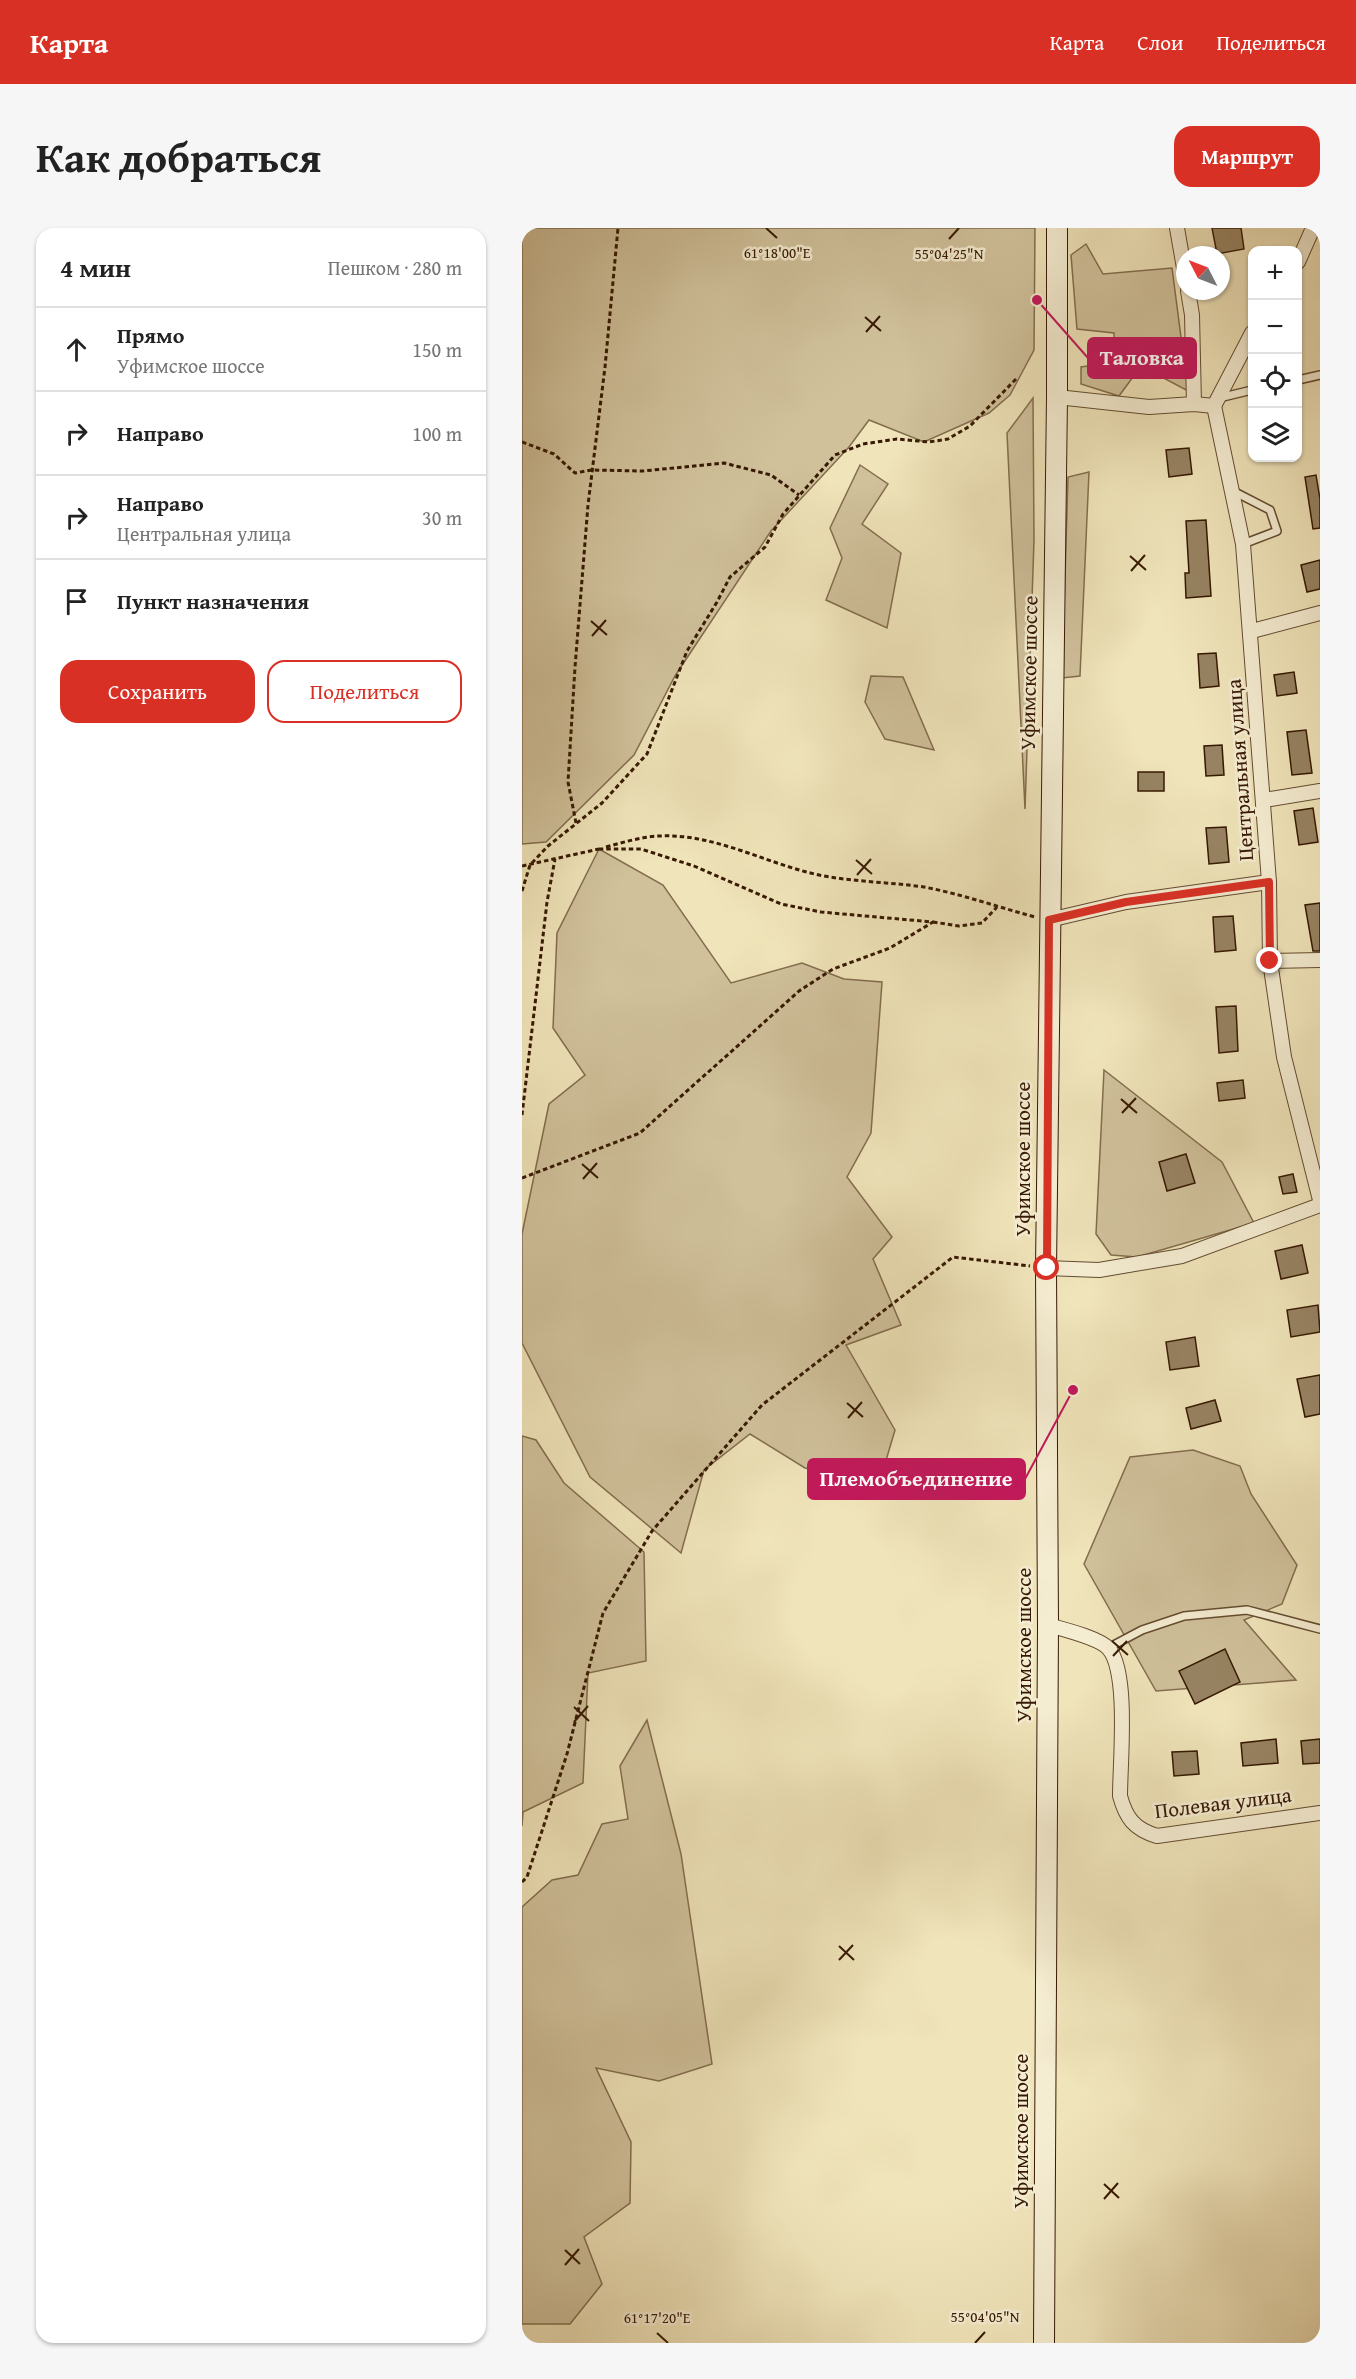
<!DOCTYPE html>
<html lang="ru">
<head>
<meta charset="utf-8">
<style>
	body { margin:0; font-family:"Gentium Book Plus",serif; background:#f6f6f6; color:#222 }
	.controls { position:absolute; right:18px; top:18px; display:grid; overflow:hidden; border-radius:12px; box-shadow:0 2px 4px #0004 }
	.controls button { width:54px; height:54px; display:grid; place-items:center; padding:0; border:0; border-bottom:2px solid #e0e0e0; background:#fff; color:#222; font:30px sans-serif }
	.compass { position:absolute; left:654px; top:18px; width:54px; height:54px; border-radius:50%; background:#fff; box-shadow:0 2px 4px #0004; rotate:312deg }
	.stop { position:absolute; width:18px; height:18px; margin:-14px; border:4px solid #d93025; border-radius:50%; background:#fff }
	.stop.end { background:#d93025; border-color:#fff; box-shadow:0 2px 6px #0008 }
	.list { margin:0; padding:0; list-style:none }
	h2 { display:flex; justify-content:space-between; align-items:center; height:78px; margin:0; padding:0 24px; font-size:26px }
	h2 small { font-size:20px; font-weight:400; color:#767676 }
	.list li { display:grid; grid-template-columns:39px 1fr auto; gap:18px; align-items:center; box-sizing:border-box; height:84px; padding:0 24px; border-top:2px solid #e0e0e0 }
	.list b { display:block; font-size:22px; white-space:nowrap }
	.list p { margin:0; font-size:20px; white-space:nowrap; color:#767676 }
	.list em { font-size:20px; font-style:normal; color:#767676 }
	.actions { display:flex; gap:12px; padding:18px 24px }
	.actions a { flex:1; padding:14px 0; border:2px solid #d93025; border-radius:18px; text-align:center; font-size:21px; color:#d93025 }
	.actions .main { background:#d93025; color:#fff }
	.icon { flex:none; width:33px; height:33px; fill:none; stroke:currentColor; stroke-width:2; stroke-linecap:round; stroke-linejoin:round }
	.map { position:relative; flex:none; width:798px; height:2115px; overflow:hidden; border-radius:18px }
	header { display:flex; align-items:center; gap:36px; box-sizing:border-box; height:84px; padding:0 30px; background:#d93025; color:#fff }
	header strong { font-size:28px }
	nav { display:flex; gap:33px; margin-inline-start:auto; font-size:21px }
	.intro { display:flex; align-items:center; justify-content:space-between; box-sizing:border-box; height:144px; padding:0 36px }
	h1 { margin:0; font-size:42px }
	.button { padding:15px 27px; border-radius:18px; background:#d93025; color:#fff; font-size:21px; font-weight:700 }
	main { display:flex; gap:36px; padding:0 36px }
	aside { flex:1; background:#fff; border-radius:18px; box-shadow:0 2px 4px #0004 }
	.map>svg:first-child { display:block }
	.green { fill:#d0c19b; stroke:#836d4e; stroke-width:1.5 }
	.building { fill:#978362; stroke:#361902; stroke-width:1.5 }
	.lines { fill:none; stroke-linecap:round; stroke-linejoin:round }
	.service-casing { stroke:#644c30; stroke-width:10 }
	.minor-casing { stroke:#644c30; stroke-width:16 }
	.secondary-casing { stroke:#361902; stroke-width:22 }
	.path { stroke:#361902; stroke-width:3; stroke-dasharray:4.5 3; stroke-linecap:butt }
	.service { stroke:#f5edd2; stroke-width:7 }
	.minor { stroke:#f5edd2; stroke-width:14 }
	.secondary { stroke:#f5edd2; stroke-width:20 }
	.route { stroke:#d93025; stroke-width:8 }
	.ticks { fill:none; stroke:#361902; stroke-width:2 }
	.labels { text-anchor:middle; stroke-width:5; stroke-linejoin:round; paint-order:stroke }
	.street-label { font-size:21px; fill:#361902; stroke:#f5edd2 }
	.ticks-label { font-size:15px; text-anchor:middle; fill:#361902; stroke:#f5edd2; stroke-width:5; stroke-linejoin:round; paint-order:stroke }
	.leader { fill:none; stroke:#c2185b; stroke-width:2 }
	.callout-dot { fill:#c2185b; stroke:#f5edd2; stroke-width:2 }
	.callout { fill:#c2185b; stroke:#c2185b; stroke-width:2 }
	.callout-label { font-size:22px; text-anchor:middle; font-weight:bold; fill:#fff }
</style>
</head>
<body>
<header>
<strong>Карта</strong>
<nav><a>Карта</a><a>Слои</a><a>Поделиться</a></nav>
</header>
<div class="intro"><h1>Как добраться</h1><a class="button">Маршрут</a></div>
<main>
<aside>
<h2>4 мин<small>Пешком · 280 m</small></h2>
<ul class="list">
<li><svg class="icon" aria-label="ahead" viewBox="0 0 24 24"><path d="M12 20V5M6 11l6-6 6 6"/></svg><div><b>Прямо</b><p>Уфимское шоссе</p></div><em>150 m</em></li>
<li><svg class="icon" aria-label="right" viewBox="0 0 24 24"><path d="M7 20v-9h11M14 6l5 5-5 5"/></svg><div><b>Направо</b></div><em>100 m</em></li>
<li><svg class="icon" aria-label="right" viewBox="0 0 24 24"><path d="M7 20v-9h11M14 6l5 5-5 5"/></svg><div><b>Направо</b><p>Центральная улица</p></div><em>30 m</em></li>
<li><svg class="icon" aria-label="arrive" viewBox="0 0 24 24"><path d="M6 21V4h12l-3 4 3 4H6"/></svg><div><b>Пункт назначения</b></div></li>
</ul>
<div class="actions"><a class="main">Сохранить</a><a>Поделиться</a></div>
</aside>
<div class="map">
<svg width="798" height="2115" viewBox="0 0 798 2115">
	<rect width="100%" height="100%" fill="#f0e4ba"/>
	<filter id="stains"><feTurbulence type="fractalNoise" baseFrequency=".00333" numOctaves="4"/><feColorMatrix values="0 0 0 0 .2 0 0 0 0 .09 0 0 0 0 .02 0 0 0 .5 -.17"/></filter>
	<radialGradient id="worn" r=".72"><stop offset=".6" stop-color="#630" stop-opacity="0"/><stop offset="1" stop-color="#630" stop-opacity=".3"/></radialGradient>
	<g class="green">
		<path d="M0,0h513l-1,122 -24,45 -21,18 -65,29 -55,-22 -20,27 -78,84 -96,145 -41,79 -88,87 -24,2z"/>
		<path d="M564,16l17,30 69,-6 16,123 -47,-25 -22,30 -38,-12v-17l34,-5 -1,-29 -37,-4 -6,-74z"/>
		<path d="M511,170l1,142 -9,269 -18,-376z"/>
		<path d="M338,237l28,19 -26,40 39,29 -14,75 -61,-28 16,-42 -12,-30z"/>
		<path d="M567,244l-9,204 -18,2 6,-201z"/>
		<path d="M349,448l32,1 31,73 -49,-11 -20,-37z"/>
		<path d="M77,621l64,36 68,98 71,-20 42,16 38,3 -11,151 -24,44 45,60 -19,22 28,66 -55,20 49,85 -16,54 -74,-16 -55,-34 -46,36 -23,83 -91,-76 -68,-134v-109l27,-130 36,-29 -32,-47 4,-95z"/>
		<path d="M582,842l118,92 32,61 -117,34 -26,-2 -15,-21z"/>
		<path d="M0,1208l14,4 28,43 80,69 2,109 -58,12 -5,110 -60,29 -1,14z"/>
		<path d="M671,1222l47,16 11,28 46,71 -15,39 -38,16 52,60 -140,11 -72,-127 46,-107z"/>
		<path d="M125,1492l34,134 31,210 -53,17 -63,-13 35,74 -1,61 -46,34 18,47 -32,40h-48v-417l30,-27 26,-5 24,-51 26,-5 -8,-53z"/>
	</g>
	<g class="building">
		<path d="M690,0h29l3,21 -27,5z"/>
		<path d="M667,220l3,26 -23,3 -3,-27z"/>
		<path d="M794,247l4,24v29l-7,1 -8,-52z"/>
		<path d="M684,292l5,76 -25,2 -1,-25h4l-3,-52z"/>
		<path d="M798,332v29l-13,3 -6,-27z"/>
		<path d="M694,425l3,33 -19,2 -2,-34z"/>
		<path d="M772,444l3,21 -20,3 -3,-21z"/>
		<path d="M784,502l6,43 -20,2 -5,-43z"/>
		<path d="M700,517l2,30 -18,1 -2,-30z"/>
		<rect x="616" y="544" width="26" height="19"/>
		<path d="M791,580l5,34 -19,3 -5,-34z"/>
		<path d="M704,599l3,35 -20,2 -3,-36z"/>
		<path d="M798,675v48h-7l-8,-46z"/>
		<path d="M711,688l3,34 -21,2 -2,-35z"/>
		<path d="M714,778l2,45 -19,2 -3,-46z"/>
		<path d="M721,852l2,18 -26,3 -2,-18z"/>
		<path d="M664,926l9,29 -28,8 -8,-29z"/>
		<path d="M771,946l4,18 -14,2 -4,-17z"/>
		<path d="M780,1017l6,28 -27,6 -6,-28z"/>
		<path d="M796,1077l2,27 -29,5 -4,-27z"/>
		<path d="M673,1109l4,29 -29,4 -4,-28z"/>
		<path d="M798,1147v39l-15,3 -8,-38z"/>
		<path d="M693,1172l6,21 -30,8 -5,-21z"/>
		<path d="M703,1421l15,33 -45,22 -16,-33z"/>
		<path d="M754,1511l2,24 -35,3 -2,-23z"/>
		<path d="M798,1511v24l-17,1 -2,-23z"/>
		<path d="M675,1523l2,23 -25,2 -2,-24z"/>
	</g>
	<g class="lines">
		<defs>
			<g id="service">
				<path d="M776,152l22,-5"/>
				<path d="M697,170l33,-8"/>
				<path d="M711,263l37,19 7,21 -34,13"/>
				<path d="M586,1420l34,-18 42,-14 63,-6 73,19"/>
			</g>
			<g id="minor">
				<path d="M655,0l8,46"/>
				<path d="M776,34l15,-34"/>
				<path d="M666,63l4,24 2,89"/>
				<path d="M535,169l92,10 45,-3 20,2"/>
				<path d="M692,178l29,138 26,338 1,79 14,96 36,143"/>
				<path d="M692,178l38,-73"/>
				<path d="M730,403l68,-18"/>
				<path d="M742,572l56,-9"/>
				<path d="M527,692l77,-18 143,-20"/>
				<path d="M748,733l50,-1"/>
				<path d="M524,1040l53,2 83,-14 138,-51"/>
				<path d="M526,1397c14,4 52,13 61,24 20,24 11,114 11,147 6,22 14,33 37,40l163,-23"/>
			</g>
			<path id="secondary" d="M522,2115l4,-718 -2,-357 11,-871v-169"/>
		</defs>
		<use href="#service" class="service-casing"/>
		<use href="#minor" class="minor-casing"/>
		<use href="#secondary" class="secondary-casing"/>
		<g class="path">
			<path d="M0,214l32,12 21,19 17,-3 51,1 81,-8 47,12 28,20"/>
			<path d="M54,595l-8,-41 7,-115 13,-162 17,-138 13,-139"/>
			<path d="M84,619c18,-5 35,-10 53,-11 55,-3 108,28 160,39 35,7 70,7 105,12 37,7 74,20 111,30"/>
			<path d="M0,638l77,-17"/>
			<path d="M0,663l8,-26 18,-19 54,-43 45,-49 40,-103 30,-49 13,-25 35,-30 18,-33 52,-59 28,-11 34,-5 32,3 19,-3 22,-13 48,-49"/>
			<path d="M411,694l26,4 23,-3 15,-16"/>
			<path d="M0,887l25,-213 8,-43"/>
			<path d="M0,950l118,-45 159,-142 34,-22 57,-21 43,-26 -112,-10 -40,-8 -87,-38 -53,-17h-42"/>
			<path d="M0,1654l5,-5 40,-123 36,-141 49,-82 110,-126 191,-148 77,9"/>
		</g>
		<use href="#service" class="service"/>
		<use href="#minor" class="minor"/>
		<use href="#secondary" class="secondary"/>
	</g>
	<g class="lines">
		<path class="route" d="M525,1040l2,-348 77,-18 143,-20 1,79"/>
	</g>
	<path class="ticks" d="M244,0l11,10M427,11l10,-11M343,89l16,14M344,104l14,-16M608,328l16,14M609,343l14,-16M69,393l16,14M70,408l14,-16M334,632l16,14M335,647l14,-16M599,871l16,14M600,885l14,-15M60,936l16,14M61,951l14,-16M325,1175l16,14M326,1190l14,-16M590,1413l16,14M591,1428l14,-15M52,1479l15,14M52,1494l14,-16M317,1718l15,14M317,1732l14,-15M582,1956l15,14M582,1971l14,-16M43,2022l15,14M43,2037l14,-16M135,2105l11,10M453,2115l10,-11"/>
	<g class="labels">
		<g class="street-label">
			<text transform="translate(507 445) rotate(-89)" y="7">Уфимское шоссе</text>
			<text transform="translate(718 542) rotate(-94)" y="7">Центральная улица</text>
			<text transform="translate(501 931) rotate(-90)" y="7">Уфимское шоссе</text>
			<text transform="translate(502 1417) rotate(-90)" y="7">Уфимское шоссе</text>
			<text transform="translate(701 1575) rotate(-7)" y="7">Полевая улица</text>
			<text transform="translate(499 1903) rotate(-90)" y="7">Уфимское шоссе</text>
		</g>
	</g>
	<g class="ticks-label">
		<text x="255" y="30">61°18'00"E</text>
		<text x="427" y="31">55°04'25"N</text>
		<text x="463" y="2094">55°04'05"N</text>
		<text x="135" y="2095">61°17'20"E</text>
	</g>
	<path class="leader" d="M515 72L566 130M551 1162L503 1251"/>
	<g class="callout-dot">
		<circle cx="515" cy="72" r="6"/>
		<circle cx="551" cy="1162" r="6"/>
	</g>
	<g class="callout">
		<rect x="566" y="110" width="108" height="40" rx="6"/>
		<rect x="286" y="1231" width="217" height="40" rx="6"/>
	</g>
	<g class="callout-label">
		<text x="620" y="137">Таловка</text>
		<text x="394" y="1258">Племобъединение</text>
	</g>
	<rect width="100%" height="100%" filter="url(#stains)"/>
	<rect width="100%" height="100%" fill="url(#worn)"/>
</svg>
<div class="controls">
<button>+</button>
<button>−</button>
<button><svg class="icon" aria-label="locate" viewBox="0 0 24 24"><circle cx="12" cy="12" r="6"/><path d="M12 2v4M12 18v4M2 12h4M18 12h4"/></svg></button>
<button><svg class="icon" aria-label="layers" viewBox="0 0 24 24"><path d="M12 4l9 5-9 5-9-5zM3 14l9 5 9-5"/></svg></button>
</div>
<svg class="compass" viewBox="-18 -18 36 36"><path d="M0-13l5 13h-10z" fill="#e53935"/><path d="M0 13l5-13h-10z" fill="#767676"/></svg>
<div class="stop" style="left:525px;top:1040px"></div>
<div class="stop end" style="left:748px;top:733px"></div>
</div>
</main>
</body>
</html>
